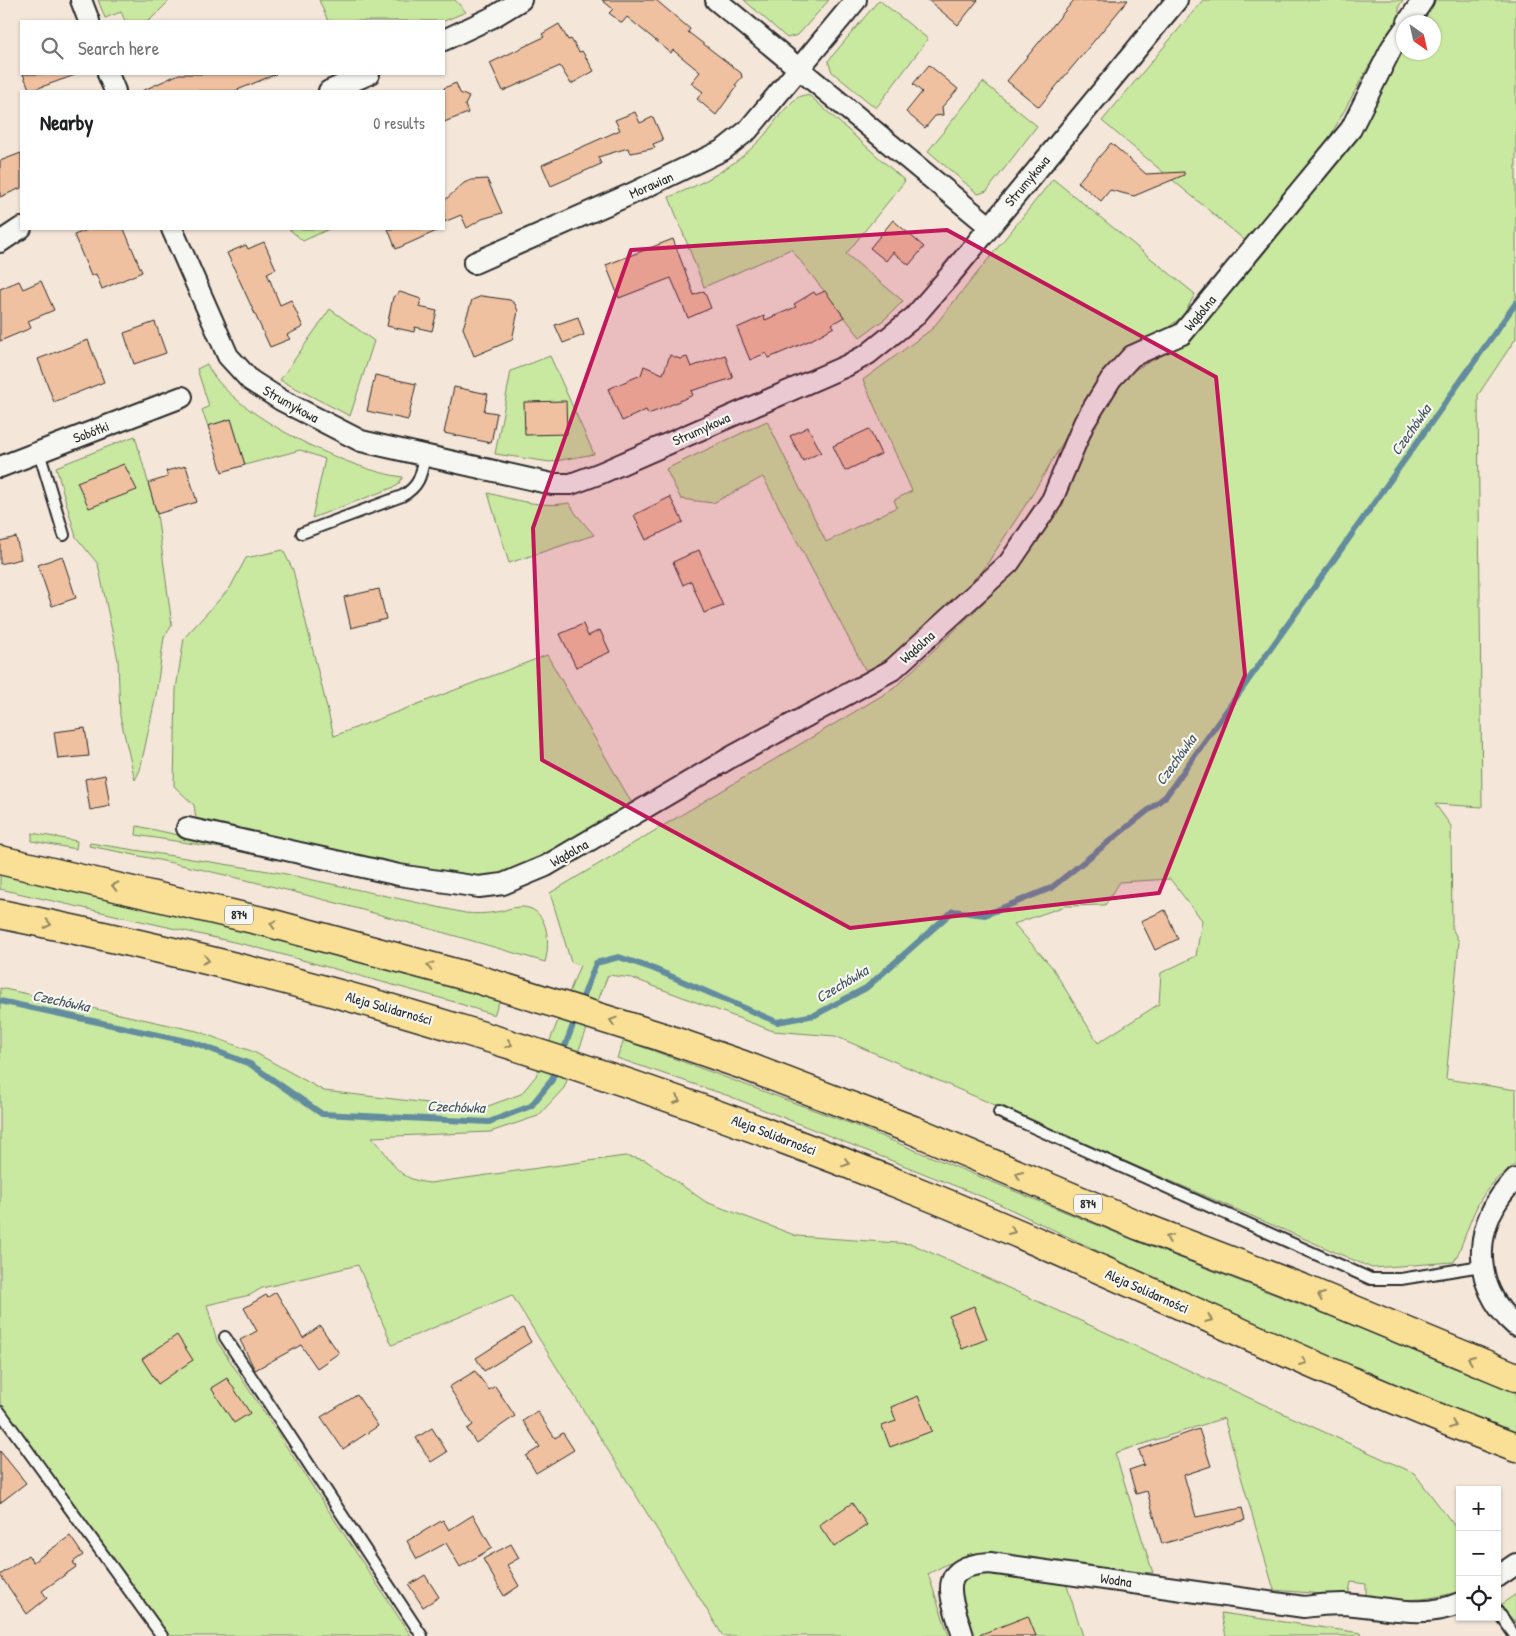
<!DOCTYPE html>
<html lang="en">
<head>
<meta charset="utf-8">
<style>
	body { margin:0; font-family:"Patrick Hand",sans-serif; background:#f6f6f6; color:#202124 }
	.controls { position:absolute; right:15px; bottom:15px; display:grid; overflow:hidden; border-radius:0px; box-shadow:0 1px 4px #0004 }
	.controls button { width:45px; height:45px; display:grid; place-items:center; padding:0; border:0; border-bottom:1px solid #e0e0e0; background:#fff; color:#202124; font:25px sans-serif }
	.compass { position:absolute; left:1396px; top:15px; width:45px; height:45px; border-radius:50%; background:#fff; box-shadow:0 1px 4px #0004; rotate:146deg }
	.list { margin:0; padding:0; list-style:none }
	h2 { display:flex; justify-content:space-between; align-items:center; height:65px; margin:0; padding:0 20px; font-size:21px }
	h2 small { font-size:16px; font-weight:400; color:#757577 }
	.icon { flex:none; width:28px; height:28px; fill:none; stroke:currentColor; stroke-width:2; stroke-linecap:round; stroke-linejoin:round }
	.map { position:relative; flex:none; width:1516px; height:1636px; overflow:hidden }
	.search { position:absolute; background:#fff; box-shadow:0 1px 4px #0004; left:20px; top:20px; width:425px; height:55px; display:flex; align-items:center; gap:12px; box-sizing:border-box; padding:0 18px; border-radius:0px; color:#757577; font-size:19px }
	.panel { position:absolute; background:#fff; box-shadow:0 1px 4px #0004; left:20px; top:90px; width:425px; height:140px; border-radius:0px }
	.map>svg:first-child { display:block }
	.green { fill:#c9e8a0; stroke:#7a8a66; fill-rule:evenodd }
	.lines { fill:none; stroke-linecap:round; stroke-linejoin:round }
	.stream { stroke:#648d9e; stroke-width:6 }
	.building { fill:#f0c1a0; stroke:#2b2b2b }
	.service-casing { stroke:#2b2b2b; stroke-width:14 }
	.minor-casing { stroke:#2b2b2b; stroke-width:24 }
	.primary-casing { stroke:#2b2b2b; stroke-width:31 }
	.service { stroke:#f6f6f2; stroke-width:10 }
	.minor { stroke:#f6f6f2; stroke-width:20 }
	.primary { stroke:#f9e096; stroke-width:28 }
	.oneway { stroke:#928660 }
	.marked { fill:#c2185b; fill-opacity:0.2; stroke:#c2185b; stroke-width:4; stroke-linejoin:round }
	.labels { text-anchor:middle; stroke-width:4.5; stroke-linejoin:round; paint-order:stroke }
	.shield { fill:#f6f6f2; stroke:#686867; stroke-width:1 }
	.shield-label { font-size:12px; font-weight:bold; fill:#2b2b2b }
	.street-label { font-size:14px; fill:#2b2b2b; stroke:#f6f6f2 }
	.water-label { font-size:15px; font-style:italic; fill:#43545b; stroke:#f6f6f2 }
</style>
</head>
<body>
<div class="map">
<svg width="1516" height="1636" viewBox="0 0 1516 1636">
	<rect width="100%" height="100%" fill="#f4e6d9"/>
	<filter id="ink" filterUnits="userSpaceOnUse"><feTurbulence type="fractalNoise" baseFrequency=".02" numOctaves="2"/><feDisplacementMap in="SourceGraphic" scale="10" xChannelSelector="R" yChannelSelector="G"/><feConvolveMatrix kernelMatrix="1 2 1 2 8 2 1 2 1" color-interpolation-filters="sRGB"/></filter>
	<g filter="url(#ink)">
		<g class="green">
			<path d="M98,0h72l-21,21h-24l-4,-9 -16,6z"/>
			<path d="M319,0h136l11,12 -22,9h-116z"/>
			<path d="M744,0h85l-31,35 -11,3z"/>
			<path d="M879,0l49,39 -52,69 -44,-36 -4,-11z"/>
			<path d="M1203,0h200l-4,6v13l-32,50 -41,75 -78,99 -146,-122z"/>
			<path d="M1436,0h80v338l-38,57 4,412 -47,-3 16,22 1,102 7,14 -13,137 70,11v74c-8,6 -17,12 -24,20 -20,21 -25,53 -38,78l-82,6 -537,-232 -62,-5 -141,-53 -24,-3 -44,113 -26,28 -48,16 -118,5c23,24 21,42 58,46l195,-27 20,4 61,42 91,34 115,8 502,229 46,60v58c-36,11 -57,9 -94,7v-14l-15,-2 -3,14 -74,-6 -50,-172 -109,35 38,120 -179,-15 -27,6 -19,10 21,62h-226l-211,-341 -120,50 -34,-80 -96,23 -12,7 -43,10 10,36 194,295h-241l-170,-234v-414l197,43 57,21 70,39 156,18 41,-15 15,-18 44,-111 -9,-3 -21,-69 343,-204 109,-104 121,-209 67,-36 71,-83 99,-123 43,-85 1,3h30v-30h-14zM1170,879l32,41 -6,36 -35,17 -2,31 -61,39 -46,-76 -38,-43 51,-18 40,-1 15,-23z"/>
			<path d="M983,82l54,44 -50,65 -9,3 -50,-43z"/>
			<path d="M805,95l5,1 95,85 -59,73 57,47 -18,18 -25,18 -69,-88 -87,38 -35,-90c34,-13 68,-32 93,-59 10,-11 29,-42 43,-43z"/>
			<path d="M1053,179l142,115 -12,22 -83,64 -70,118 -54,83 -89,78 -21,12 -103,-194 -50,26 -32,-4 -15,-30 101,-48 59,121 71,-35 -3,-7 18,-9 -49,-111 69,-51z"/>
			<path d="M289,229h40l-26,12z"/>
			<path d="M330,309l44,32 -24,75 -70,-36z"/>
			<path d="M550,356l44,98 -44,8 -55,-8 16,-83z"/>
			<path d="M207,364c22,50 144,107 196,113l-6,9 -85,32 13,-59 -25,-9 -55,15 -14,-46 -23,7 -6,-16 7,-4 -12,-37z"/>
			<path d="M135,436l22,78 15,111 -8,12 -8,58 -16,75 -5,10 -15,-64 -2,-56 -20,-96 -22,-27 -20,-70z"/>
			<path d="M488,493c26,7 55,15 81,10l7,11 18,21 -85,28z"/>
			<path d="M283,550l10,20 41,166 213,-81 86,150 -86,50 -54,23 -53,-5 -240,-50 -4,-5 -2,-13 -20,-19 2,-97 8,-51 46,-50 16,-30z"/>
			<path d="M137,826l136,30 -137,-21z"/>
			<path d="M32,833l45,8 -1,8 -44,-8z"/>
			<path d="M90,843l191,30 184,40c10,1 21,1 31,-1 8,-1 16,-5 23,-5 29,-2 32,35 26,55 -150,-44 -301,-87 -456,-116z"/>
			<path d="M0,872l272,60 229,65 -7,18 -43,-14 -200,-55 -251,-57z"/>
			<path d="M624,1040l225,83 282,116 199,77 124,52 62,24v43l-143,-55 -164,-76 -216,-103 -264,-105 -112,-38z"/>
			<path d="M975,1570l91,13 17,53h-119l-11,-35 13,-26z"/>
			<path d="M1516,1594v29l-16,-18z"/>
			<path d="M1221,1613l140,20 1,3h-136z"/>
		</g>
		<g class="lines">
			<g class="stream">
				<path d="M0,1001l195,42 55,21 72,50 167,8 42,-16 21,-26 5,-14"/>
				<path d="M580,1005l16,-42 23,-6 35,12 123,53 38,-7 51,-27 87,-77 32,4 66,-27 115,-92 350,-493"/>
				<path d="M562,1054l14,-37"/>
			</g>
		</g>
		<g class="building">
			<path d="M602,0h54l34,29 -2,3 53,41 1,4 -7,8 2,1 -21,29 -19,-16 6,-7 -12,-9 9,-11 -27,-22 -2,3 -44,-36 -5,6 -13,-10 4,-4z"/>
			<path d="M928,0h50l-20,25z"/>
			<path d="M1074,0h54l-89,107 -32,-26z"/>
			<path d="M559,24l9,16 3,-1 8,13 3,-1 12,20 -23,13 -11,-18 -57,25 -13,-28 54,-26 -2,-3z"/>
			<path d="M929,65l29,24 -16,18 1,8 -8,1 -10,12 -19,-16 16,-20 -9,-8z"/>
			<path d="M23,74h51l1,1 -45,16z"/>
			<path d="M179,74h97l-41,17h-93z"/>
			<path d="M456,83l4,10 9,4 -4,8 3,8 -24,9v-34z"/>
			<path d="M635,112l5,11 13,-6 10,23 -10,4 2,4 -24,5 -3,-5 -30,9 3,7 -50,22 -9,-21 78,-35 -5,-10z"/>
			<path d="M1111,143l35,31 38,-2v3l-50,21 -24,-6 -9,11 -23,-19z"/>
			<path d="M21,153v35l-21,9v-36z"/>
			<path d="M487,179l15,34 -20,6 -15,9 -6,-13 -17,7v-21l20,-18 7,-3z"/>
			<path d="M893,220l31,27 -15,18 -16,-13 -7,9 -16,-13z"/>
			<path d="M90,229h34l18,43 -40,17 -6,-15 -5,2 -17,-41z"/>
			<path d="M388,229h53l-45,20z"/>
			<path d="M673,239l21,56 10,-4 7,17 -23,10 -17,-40 -52,20 -13,-33z"/>
			<path d="M264,242l12,27 -9,4 13,32 11,-5 12,27 -16,8 3,4 -20,8 -43,-94 19,-8 2,4z"/>
			<path d="M19,281l4,8 18,-8 13,29 -26,11 3,7 -31,13v-52z"/>
			<path d="M825,291l19,26 -12,7 2,3 -23,13 -42,18 -3,-5 -16,7 -13,-32 27,-12 1,4 31,-13 -2,-3 20,-12 2,3z"/>
			<path d="M400,292l21,7 -2,8 18,4 -5,20 -17,-4 -1,5 -27,-6 6,-29z"/>
			<path d="M482,296l28,4 5,4 3,7 -6,29 -38,16 -11,-28 9,-28z"/>
			<path d="M578,317l6,18 -21,8 -8,-18z"/>
			<path d="M155,322l11,31 -32,11 -10,-31z"/>
			<path d="M88,340l16,42 -50,20 -16,-43z"/>
			<path d="M670,355l10,4 7,-2 4,10 34,-12 8,23 -42,13 2,4 -34,15 -11,4 -2,-4 -24,11 -14,-32 33,-14 3,-9 19,8z"/>
			<path d="M375,375l41,9 -8,36 -41,-9z"/>
			<path d="M454,387l34,7 -4,17 13,2 -6,30 -47,-10z"/>
			<path d="M566,401l1,33 -42,1 -1,-33z"/>
			<path d="M231,419l14,46 -23,7 -14,-46z"/>
			<path d="M808,427l13,25 -18,9 -13,-25z"/>
			<path d="M869,429l12,25 -36,17 -12,-25z"/>
			<path d="M124,464l13,26 -48,18 -12,-26z"/>
			<path d="M186,466l11,36 -40,12 -9,-31 20,-6 -2,-6z"/>
			<path d="M670,497l13,25 -37,18 -12,-25z"/>
			<path d="M16,537l5,22 -21,5v-23z"/>
			<path d="M699,550l24,56 -19,7 -13,-32 -8,4 -10,-23z"/>
			<path d="M62,556l14,42 -24,8 -14,-41z"/>
			<path d="M379,589l7,30 -35,9 -7,-31z"/>
			<path d="M583,624l5,12 12,-6 10,22 -34,15 -16,-33z"/>
			<path d="M85,728l4,28 -31,3 -4,-27z"/>
			<path d="M105,775l5,31 -20,4 -5,-31z"/>
			<path d="M1165,910l13,29 -23,11 -14,-29z"/>
			<path d="M276,1292l27,46 17,-12 19,27 -22,15 -16,-23 -46,25 -15,-30 17,-9 -13,-23 22,-13 2,2z"/>
			<path d="M974,1306l13,33 -25,10 -13,-33z"/>
			<path d="M523,1328l8,14 -47,29 -8,-13z"/>
			<path d="M177,1335l16,25 -35,24 -16,-25z"/>
			<path d="M475,1371l14,19 6,-4 20,30 -39,27 -9,-14 6,-4 -24,-38z"/>
			<path d="M227,1378l23,35 -16,10 -23,-35z"/>
			<path d="M357,1395l21,31 -35,23 -22,-32z"/>
			<path d="M918,1396l14,35 -42,16 -8,-21 14,-5 -5,-14z"/>
			<path d="M537,1411l18,27 8,-5 11,17 -38,23 -10,-17 14,-9 -17,-26z"/>
			<path d="M432,1428l15,24 -16,10 -15,-24z"/>
			<path d="M1199,1429l12,37 -27,9 12,42 46,-9 3,12 -83,24 -15,-53 -11,3 -7,-24 15,-5 -5,-15z"/>
			<path d="M0,1451l26,32 -26,20z"/>
			<path d="M852,1503l15,22 -33,22 -15,-22z"/>
			<path d="M473,1515l19,33 -32,19 -14,-24 -29,16 -10,-18 36,-21 6,10z"/>
			<path d="M70,1536l13,19 -10,7 3,5 -34,24 5,7 -20,16 -27,-39 28,-20 5,7z"/>
			<path d="M511,1544l8,14 -12,7 12,21 -15,10 -21,-37z"/>
			<path d="M425,1575l14,22 -16,10 -14,-22z"/>
			<path d="M1028,1616l8,20h-57v-1z"/>
		</g>
		<g class="lines">
			<defs>
				<g id="service">
					<path d="M39,452l25,83"/>
					<path d="M302,533l100,-37c18,-10 19,-21 23,-40"/>
					<path d="M999,1112l372,167h30l80,-13"/>
					<path d="M225,1337l197,299"/>
					<path d="M0,1412l162,224"/>
					<path d="M1497,1610l18,26"/>
				</g>
				<g id="minor">
					<path d="M81,0l8,21"/>
					<path d="M716,0l273,226"/>
					<path d="M1408,22l15,-22"/>
					<path d="M444,40l49,-23 28,-17"/>
					<path d="M108,74l7,17"/>
					<path d="M329,91l40,-17"/>
					<path d="M172,229l56,127 22,24 31,20 80,41 191,43h19l30,-11 245,-107 22,-12 46,-37 38,-44 225,-273"/>
					<path d="M0,242l21,-14"/>
					<path d="M474,263l157,-69 92,-44 25,-20 108,-130"/>
					<path d="M0,467l182,-70"/>
					<path d="M187,828l212,47 80,12 24,-3 43,-18 187,-110 159,-86 117,-107 43,-63 32,-77 27,-44 21,-23 50,-22 169,-205 41,-82 12,-17"/>
					<path d="M1516,1179c-44,40 -47,107 0,147"/>
					<path d="M1497,1577l19,-13"/>
					<path d="M963,1636c-11,-38 -30,-70 27,-73l314,44c13,-2 26,-3 39,-3 40,2 79,16 117,-1"/>
				</g>
				<g id="primary">
					<path d="M0,860l266,62 211,57 182,57 84,29 170,65 227,96 164,63 212,88"/>
					<path d="M0,914c156,32 311,69 463,116 155,47 308,102 458,163 200,80 393,179 595,255"/>
				</g>
			</defs>
			<use href="#service" class="service-casing"/>
			<use href="#minor" class="minor-casing"/>
			<use href="#primary" class="primary-casing"/>
			<use href="#service" class="service"/>
			<use href="#minor" class="minor"/>
			<use href="#primary" class="primary"/>
		</g>
		<defs><path id="oneway-chevron" d="M-2-3.5L2.5 0L-2 3.5" fill="none" stroke-width="1.6" stroke-linecap="round" stroke-linejoin="round" transform="scale(1.25)"/></defs>
		<g class="oneway">
			<use href="#oneway-chevron" transform="translate(115 886) rotate(-167)"/>
			<use href="#oneway-chevron" transform="translate(48 924) rotate(12)"/>
			<use href="#oneway-chevron" transform="translate(273 924) rotate(-165)"/>
			<use href="#oneway-chevron" transform="translate(206 960) rotate(14)"/>
			<use href="#oneway-chevron" transform="translate(430 966) rotate(-165)"/>
			<use href="#oneway-chevron" transform="translate(613 1021) rotate(-162)"/>
			<use href="#oneway-chevron" transform="translate(509 1044) rotate(18)"/>
			<use href="#oneway-chevron" transform="translate(677 1100) rotate(19)"/>
			<use href="#oneway-chevron" transform="translate(846 1163) rotate(21)"/>
			<use href="#oneway-chevron" transform="translate(1019 1175) rotate(-157)"/>
			<use href="#oneway-chevron" transform="translate(1012 1231) rotate(23)"/>
			<use href="#oneway-chevron" transform="translate(1169 1238) rotate(-158)"/>
			<use href="#oneway-chevron" transform="translate(1321 1296) rotate(-157)"/>
			<use href="#oneway-chevron" transform="translate(1209 1319) rotate(24)"/>
			<use href="#oneway-chevron" transform="translate(1471 1359) rotate(-157)"/>
			<use href="#oneway-chevron" transform="translate(1303 1362) rotate(24)"/>
			<use href="#oneway-chevron" transform="translate(1453 1425) rotate(21)"/>
		</g>
	</g>
	<path class="marked" d="M947,230l269,147 29,298 -86,218 -309,35 -308,-168 -9,-232 98,-278z"/>
	<g class="labels">
		<g class="shield">
			<rect x="225" y="905.5" width="28" height="19" rx="4"/>
			<rect x="1074" y="1194.5" width="28" height="19" rx="4"/>
		</g>
		<g class="shield-label">
			<text x="239" y="919">874</text>
			<text x="1088" y="1208">874</text>
		</g>
		<g class="street-label">
			<text transform="translate(1027 181) rotate(-50)" y="5">Strumykowa</text>
			<text transform="translate(651 185) rotate(-24)" y="5">Morawian</text>
			<text transform="translate(1200 313) rotate(-51)" y="5">Wądolna</text>
			<text transform="translate(291 404) rotate(29)" y="5">Strumykowa</text>
			<text transform="translate(701 429) rotate(-24)" y="5">Strumykowa</text>
			<text transform="translate(91 432) rotate(-21)" y="5">Sobótki</text>
			<text transform="translate(917 647) rotate(-42)" y="5">Wądolna</text>
			<text transform="translate(569 853) rotate(-30)" y="5">Wądolna</text>
			<text transform="translate(389 1008) rotate(16)" y="5">Aleja Solidarności</text>
			<text transform="translate(774 1135) rotate(21)" y="5">Aleja Solidarności</text>
			<text transform="translate(1147 1291) rotate(24)" y="5">Aleja Solidarności</text>
			<text transform="translate(1116 1580) rotate(8)" y="5">Wodna</text>
		</g>
		<g class="water-label">
			<text transform="translate(1411 430) rotate(-55)" y="5">Czechówka</text>
			<text transform="translate(1176 760) rotate(-54)" y="5">Czechówka</text>
			<text transform="translate(842 984) rotate(-31)" y="5">Czechówka</text>
			<text transform="translate(61 1001) rotate(12)" y="5">Czechówka</text>
			<text transform="translate(456 1107) rotate(2)" y="5">Czechówka</text>
		</g>
	</g>
</svg>
<div class="controls">
<button>+</button>
<button>−</button>
<button><svg class="icon" aria-label="locate" viewBox="0 0 24 24"><circle cx="12" cy="12" r="6"/><path d="M12 2v4M12 18v4M2 12h4M18 12h4"/></svg></button>
</div>
<svg class="compass" viewBox="-18 -18 36 36"><path d="M0-13l5 13h-10z" fill="#e53935"/><path d="M0 13l5-13h-10z" fill="#757577"/></svg>
<div class="search"><svg class="icon" aria-label="search" viewBox="0 0 24 24"><circle cx="10" cy="10" r="6"/><path d="M15 15l6 6"/></svg>Search here</div>
<section class="panel">
<h2>Nearby<small>0 results</small></h2>
<ul class="list">
</ul>
</section>
</div>
</body>
</html>
